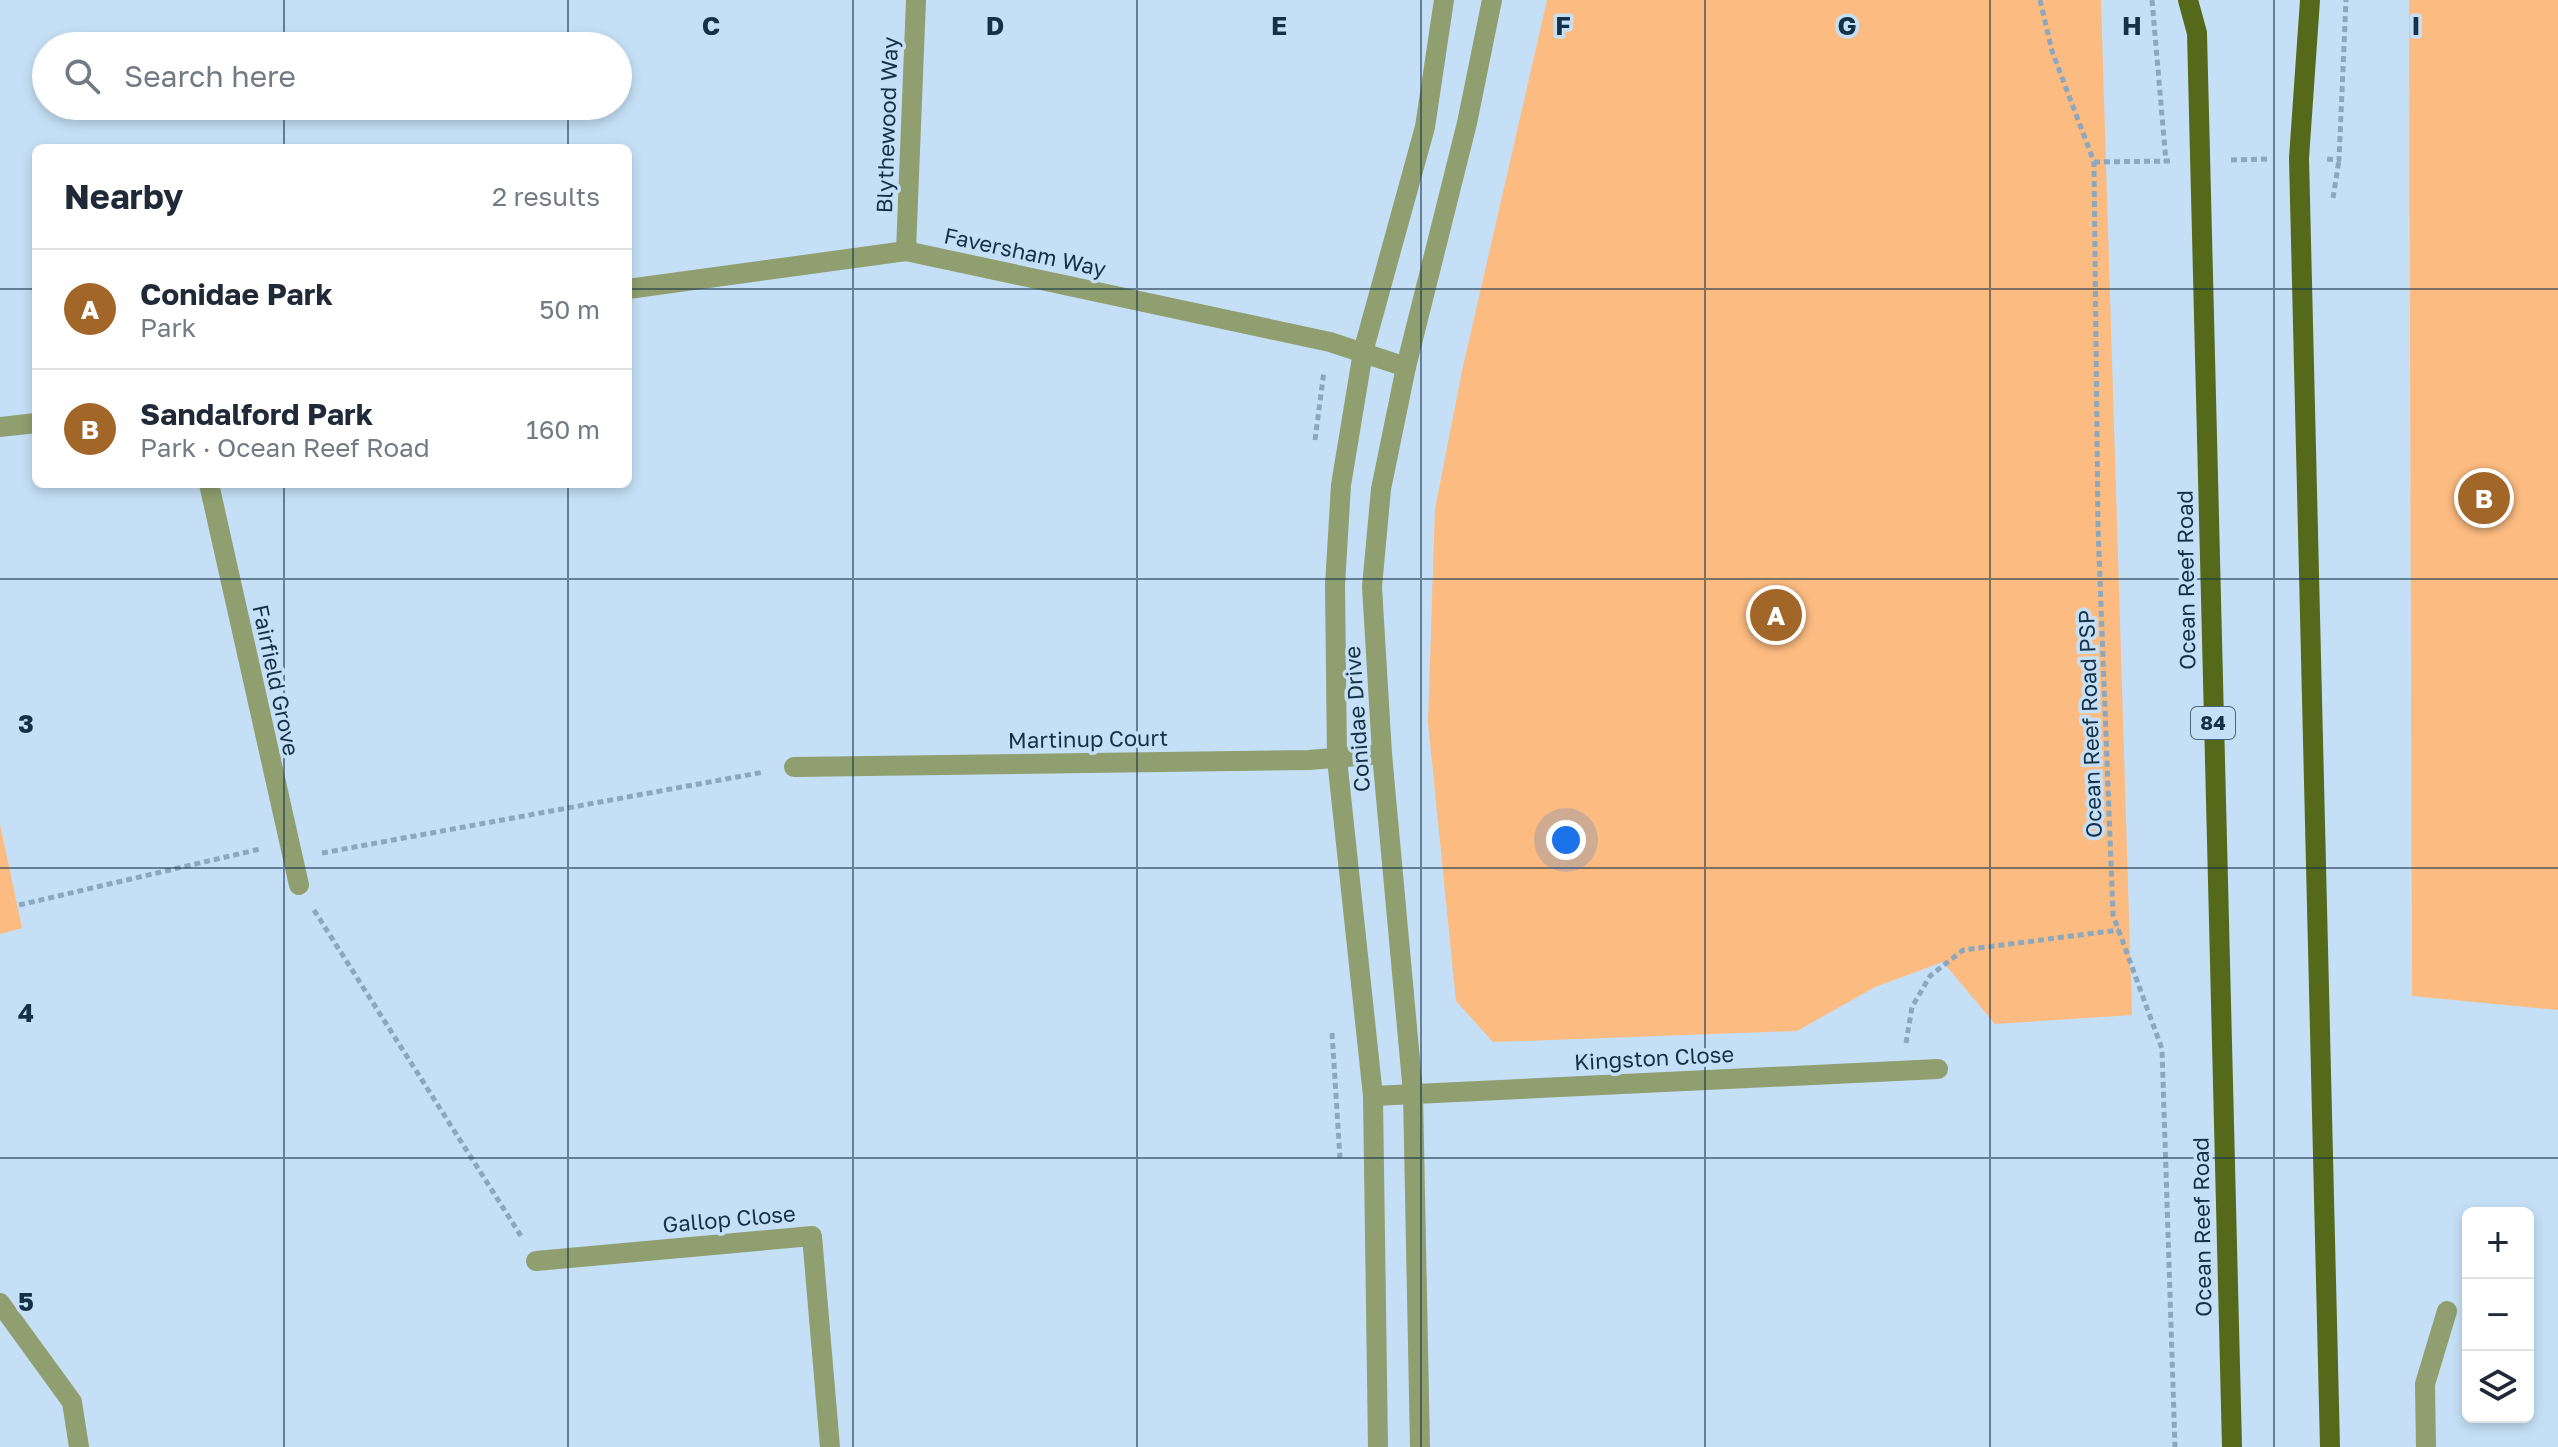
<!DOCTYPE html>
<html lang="en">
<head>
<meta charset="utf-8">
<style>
	body { margin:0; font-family:"Golos Text",sans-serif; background:#f6f6f7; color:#1f2937 }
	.controls { position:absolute; right:24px; bottom:24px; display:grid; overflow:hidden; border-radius:12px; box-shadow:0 4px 12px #0003 }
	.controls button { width:72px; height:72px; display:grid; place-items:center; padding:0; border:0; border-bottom:2px solid #e0e1e3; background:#fff; color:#1f2937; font:40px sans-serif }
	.you { position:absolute; left:1566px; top:840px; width:28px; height:28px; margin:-20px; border:6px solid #fff; border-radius:50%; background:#1a73e8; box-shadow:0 0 0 12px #1a73e833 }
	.badge { display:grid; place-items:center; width:52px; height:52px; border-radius:50%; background:#a26628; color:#fff; font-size:26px; font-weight:700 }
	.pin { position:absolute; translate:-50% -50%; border:4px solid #fff; box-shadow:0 2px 8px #0006 }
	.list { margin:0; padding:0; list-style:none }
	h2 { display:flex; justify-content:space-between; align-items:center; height:104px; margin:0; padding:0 32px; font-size:34px }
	h2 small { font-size:26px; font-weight:400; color:#747a83 }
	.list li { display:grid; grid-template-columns:52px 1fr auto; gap:24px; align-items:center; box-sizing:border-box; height:120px; padding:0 32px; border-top:2px solid #e0e1e3 }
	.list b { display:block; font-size:30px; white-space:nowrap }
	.list p { margin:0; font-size:26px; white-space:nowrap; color:#747a83 }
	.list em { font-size:26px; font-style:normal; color:#747a83 }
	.icon { flex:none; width:44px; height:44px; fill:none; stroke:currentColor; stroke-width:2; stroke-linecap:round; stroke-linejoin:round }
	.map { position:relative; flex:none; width:2558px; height:1447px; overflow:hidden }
	.search { position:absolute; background:#fff; box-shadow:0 4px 12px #0003; left:32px; top:32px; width:600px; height:88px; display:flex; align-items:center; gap:20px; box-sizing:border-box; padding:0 28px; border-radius:44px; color:#747a83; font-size:30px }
	.panel { position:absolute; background:#fff; box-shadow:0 4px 12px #0003; left:32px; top:144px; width:600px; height:344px; border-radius:12px }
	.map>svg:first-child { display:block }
	.green { fill:#fcbb80 }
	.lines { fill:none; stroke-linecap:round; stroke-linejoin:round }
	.path { stroke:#8ca8be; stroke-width:5; stroke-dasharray:6 4; stroke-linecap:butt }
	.minor { stroke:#8f9f6f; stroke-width:20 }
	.major { stroke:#546919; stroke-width:20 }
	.grid { fill:none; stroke:#153147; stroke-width:2; stroke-opacity:0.55 }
	.labels { text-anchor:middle; stroke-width:7; stroke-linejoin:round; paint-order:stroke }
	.shield { fill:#c5e0f6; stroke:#4a667c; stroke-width:2 }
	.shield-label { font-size:20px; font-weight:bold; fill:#153147 }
	.street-label { font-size:22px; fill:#153147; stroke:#c5e0f6 }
	.grid-label { font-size:26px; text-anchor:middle; font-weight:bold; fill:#153147; stroke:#c5e0f6; stroke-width:7; stroke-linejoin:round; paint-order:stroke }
</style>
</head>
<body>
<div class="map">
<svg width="2558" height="1447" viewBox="0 0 2558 1447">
	<rect width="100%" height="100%" fill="#c5e0f6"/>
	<g class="green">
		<path d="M1547,0h554l31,1015 -137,9 -52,-62 -68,25 -78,44 -304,11 -37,-41 -28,-279 7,-213 27,-138z"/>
		<path d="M2409,0h149v1010l-146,-14z"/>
		<path d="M0,824l22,104 -22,6z"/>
	</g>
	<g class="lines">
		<g class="path">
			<path d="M2040,0l12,51 42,111 4,366 15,387 49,134 13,398"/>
			<path d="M2152,0l14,162"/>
			<path d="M2327,159l12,1 7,-160"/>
			<path d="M2231,160l38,-1"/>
			<path d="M2094,162l79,-1"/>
			<path d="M2333,198l6,-38"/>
			<path d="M1315,440l9,-69"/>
			<path d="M322,853l442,-81"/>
			<path d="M19,905l241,-56"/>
			<path d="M314,910l207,326"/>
			<path d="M1332,1033l8,125"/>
			<path d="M1906,1043l6,-36 18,-31 33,-26 156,-20"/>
		</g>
		<g class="minor">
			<path d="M906,251l10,-251"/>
			<path d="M628,289l278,-38 424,91 76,25"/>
			<path d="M0,427l36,-4"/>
			<path d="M209,484l90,401"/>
			<path d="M794,767l515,-7 73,-6"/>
			<path d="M1373,1096l565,-27"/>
			<path d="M536,1261l276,-25 18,211"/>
			<path d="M0,1303l72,99 7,45"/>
			<path d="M1378,1447l-5,-351 -36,-337 -2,-174 6,-100 22,-133 62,-225 19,-127"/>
			<path d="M1420,1447l-7,-354 -31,-339 -10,-167 9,-98 25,-122 61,-244 25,-123"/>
			<path d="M2426,1447l-1,-63 22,-73"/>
		</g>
		<g class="major">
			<path d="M2188,0l9,33 35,1414"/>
			<path d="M2310,0l-11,158 31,1289"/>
		</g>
	</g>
	<path class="grid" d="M284,0v46M568,0v46M853,0v1447M1137,0v1447M1421,0v1447M1705,0v1447M1990,0v1447M2274,0v1447M284,106v42M568,106v42M0,289h36M628,289h1930M284,484v963M568,484v963M0,579h2558M0,868h2558M0,1158h2558"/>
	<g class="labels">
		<rect class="shield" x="2191" y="707" width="44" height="32" rx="6"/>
		<g class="shield-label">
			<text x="2213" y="730">84</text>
		</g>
		<g class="street-label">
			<text transform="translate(887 125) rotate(-88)" y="8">Blythewood Way</text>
			<text transform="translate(1025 252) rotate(12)" y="8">Faversham Way</text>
			<text transform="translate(2186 580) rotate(-91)" y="8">Ocean Reef Road</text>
			<text transform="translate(276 680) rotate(78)" y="8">Fairfield Grove</text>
			<text transform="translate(1357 719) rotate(-94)" y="8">Conidae Drive</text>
			<text transform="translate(2090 724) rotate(-92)" y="8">Ocean Reef Road PSP</text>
			<text transform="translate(1088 739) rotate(-1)" y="8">Martinup Court</text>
			<text transform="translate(1654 1058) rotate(-3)" y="8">Kingston Close</text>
			<text transform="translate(729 1219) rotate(-5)" y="8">Gallop Close</text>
			<text transform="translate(2202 1227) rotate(-91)" y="8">Ocean Reef Road</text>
		</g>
	</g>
	<g class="grid-label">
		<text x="711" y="35">C</text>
		<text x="995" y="35">D</text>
		<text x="1279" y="35">E</text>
		<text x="1563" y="35">F</text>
		<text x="1847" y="35">G</text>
		<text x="2132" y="35">H</text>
		<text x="2416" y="35">I</text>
		<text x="26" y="733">3</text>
		<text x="26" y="1022">4</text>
		<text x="26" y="1311">5</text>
	</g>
</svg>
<div class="controls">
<button>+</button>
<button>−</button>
<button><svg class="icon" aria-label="layers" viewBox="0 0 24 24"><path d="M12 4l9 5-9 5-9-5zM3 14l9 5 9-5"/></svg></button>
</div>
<div class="you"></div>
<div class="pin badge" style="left:1776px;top:615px">A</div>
<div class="pin badge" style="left:2484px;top:498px">B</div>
<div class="search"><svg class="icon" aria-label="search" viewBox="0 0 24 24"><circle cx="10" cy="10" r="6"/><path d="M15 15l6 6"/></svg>Search here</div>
<section class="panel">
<h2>Nearby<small>2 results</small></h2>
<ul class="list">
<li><span class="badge">A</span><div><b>Conidae Park</b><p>Park</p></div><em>50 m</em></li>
<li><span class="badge">B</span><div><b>Sandalford Park</b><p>Park · Ocean Reef Road</p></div><em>160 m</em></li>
</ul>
</section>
</div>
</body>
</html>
